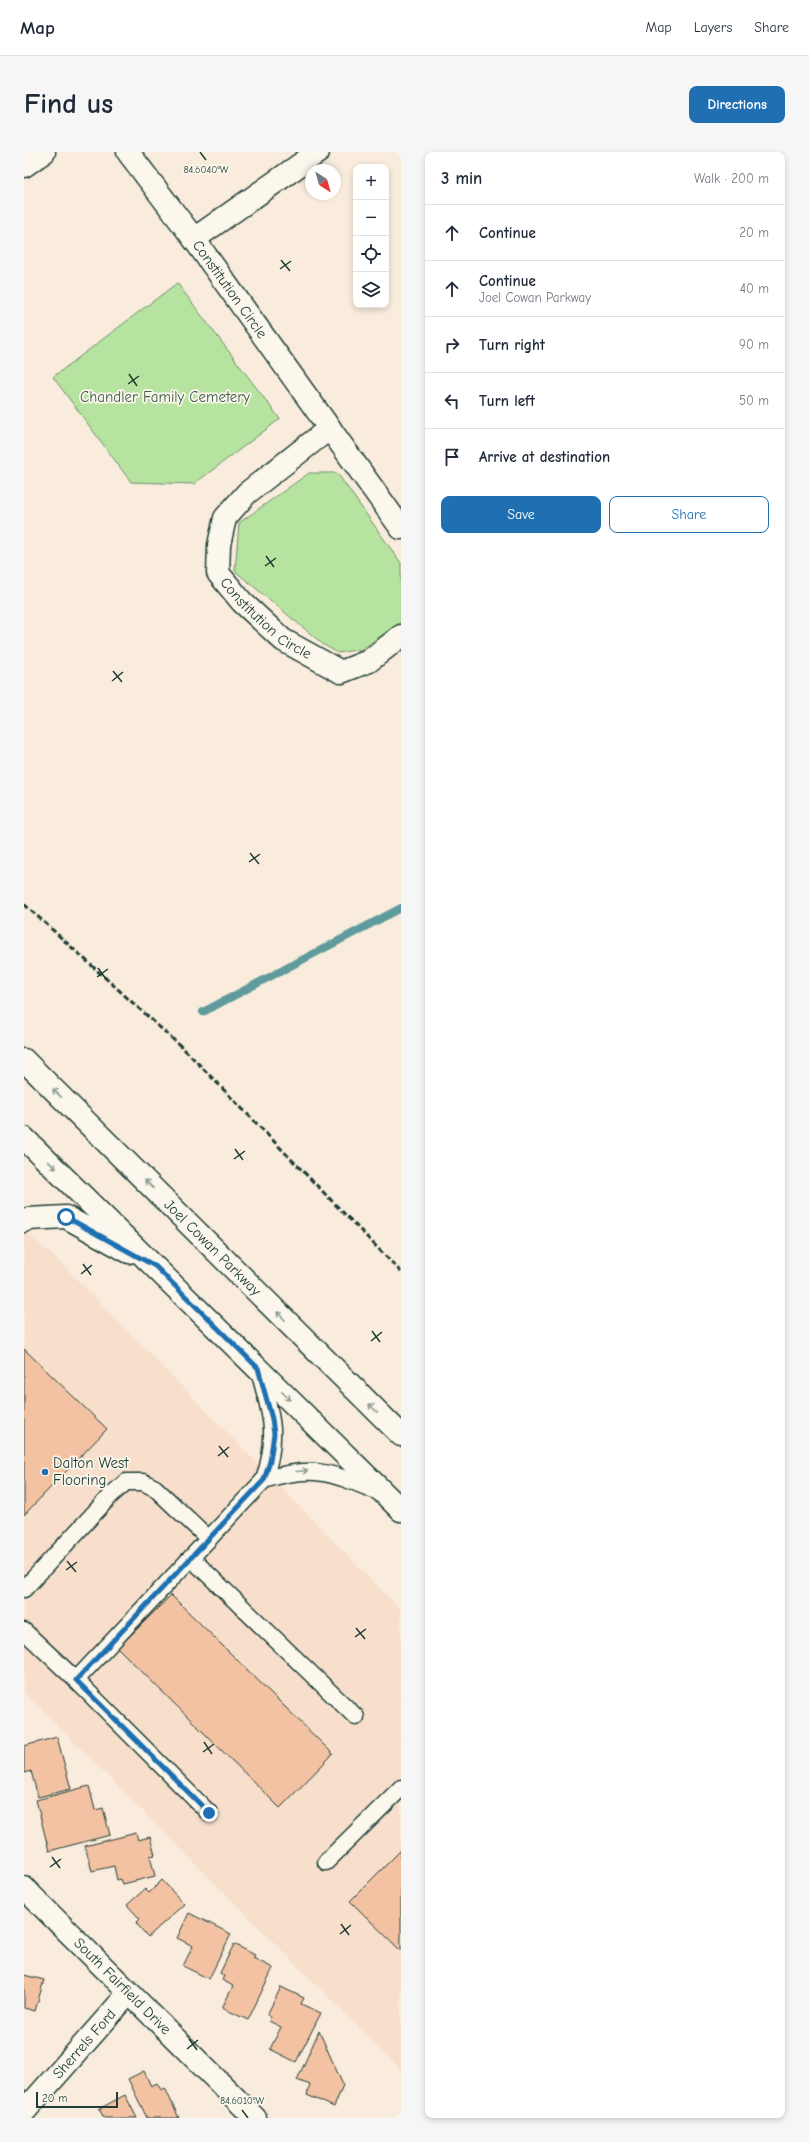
<!DOCTYPE html>
<html lang="en">
<head>
<meta charset="utf-8">
<style>
	body { margin:0; font-family:"Comic Neue",sans-serif; background:#f6f6f7; color:#1f2937 }
	.controls { position:absolute; right:12px; top:12px; display:grid; overflow:hidden; border-radius:8px; box-shadow:0 2px 6px #0003 }
	.controls button { width:36px; height:36px; display:grid; place-items:center; padding:0; border:0; border-bottom:1px solid #e0e1e3; background:#fff; color:#1f2937; font:20px sans-serif }
	.compass { position:absolute; left:281px; top:12px; width:36px; height:36px; border-radius:50%; background:#fff; box-shadow:0 2px 6px #0003; rotate:143deg }
	.scale { position:absolute; left:12px; bottom:10px; width:82px; box-sizing:border-box; padding-left:4px; border:2px solid #1f3d34; border-top:0; font-size:11px; line-height:14px; white-space:nowrap; color:#1f3d34; -webkit-text-stroke:3px #fbf7ec; paint-order:stroke }
	.stop { position:absolute; width:12px; height:12px; margin:-9px; border:3px solid #1f6fb2; border-radius:50%; background:#fff }
	.stop.end { background:#1f6fb2; border-color:#fff; box-shadow:0 1px 4px #0008 }
	.list { margin:0; padding:0; list-style:none }
	h2 { display:flex; justify-content:space-between; align-items:center; height:52px; margin:0; padding:0 16px; font-size:17px }
	h2 small { font-size:13px; font-weight:400; color:#747a83 }
	.list li { display:grid; grid-template-columns:26px 1fr auto; gap:12px; align-items:center; box-sizing:border-box; height:56px; padding:0 16px; border-top:1px solid #e0e1e3 }
	.list b { display:block; font-size:15px; white-space:nowrap }
	.list p { margin:0; font-size:13px; white-space:nowrap; color:#747a83 }
	.list em { font-size:13px; font-style:normal; color:#747a83 }
	.actions { display:flex; gap:8px; padding:12px 16px }
	.actions a { flex:1; padding:9px 0; border:1px solid #1f6fb2; border-radius:8px; text-align:center; font-size:14px; color:#1f6fb2 }
	.actions .main { background:#1f6fb2; color:#fff }
	.icon { flex:none; width:22px; height:22px; fill:none; stroke:currentColor; stroke-width:2; stroke-linecap:round; stroke-linejoin:round }
	.map { position:relative; flex:none; width:377px; height:1966px; overflow:hidden; border-radius:8px }
	header { display:flex; align-items:center; gap:24px; box-sizing:border-box; height:56px; padding:0 20px; background:#fff; border-bottom:1px solid #e0e1e3 }
	header strong { font-size:19px }
	nav { display:flex; gap:22px; margin-inline-start:auto; font-size:14px }
	.intro { display:flex; align-items:center; justify-content:space-between; box-sizing:border-box; height:96px; padding:0 24px }
	h1 { margin:0; font-size:28px }
	.button { padding:10px 18px; border-radius:8px; background:#1f6fb2; color:#fff; font-size:14px; font-weight:700 }
	main { display:flex; gap:24px; padding:0 24px }
	aside { flex:1; background:#fff; border-radius:8px; box-shadow:0 2px 6px #0003 }
	.map>svg:first-child { display:block }
	.built { fill:#f7dfcc }
	.green { fill:#b7e3a1; stroke:#6b906a }
	.lines { fill:none; stroke-linecap:round; stroke-linejoin:round }
	.stream { stroke:#5f9b9c; stroke-width:8 }
	.building { fill:#f3c2a3; stroke:#1f3d34 }
	.service-casing { stroke:#1f3d34; stroke-width:19 }
	.minor-casing { stroke:#1f3d34; stroke-width:25 }
	.primary-casing { stroke:#1f3d34; stroke-width:25 }
	.service { stroke:#fbf7ec; stroke-width:16 }
	.minor { stroke:#fbf7ec; stroke-width:22 }
	.primary { stroke:#fbf7ec; stroke-width:22 }
	.rail { stroke:#1f3d34; stroke-width:3; stroke-dasharray:6 3; stroke-linecap:butt }
	.oneway { stroke:#8d9a90 }
	.route { stroke:#1f6fb2; stroke-width:5 }
	.ticks { fill:none; stroke:#1f3d34; stroke-width:1.5 }
	.poi-dot { fill:#1f6fb2; stroke:#fbf7ec; stroke-width:1.5 }
	.labels { text-anchor:middle; stroke-width:3.5; stroke-linejoin:round; paint-order:stroke }
	.street-label { font-size:15px; fill:#1f3d34; stroke:#fbf7ec }
	.park-label { font-size:15px; fill:#3d5e4a; stroke:#fbf7ec }
	.poi-label { font-size:15px; fill:#1f3d34; stroke:#fbf7ec; text-anchor:start }
	.ticks-label { font-size:10px; text-anchor:middle; fill:#1f3d34; stroke:#fbf7ec; stroke-width:3.5; stroke-linejoin:round; paint-order:stroke }
</style>
</head>
<body>
<header>
<strong>Map</strong>
<nav><a>Map</a><a>Layers</a><a>Share</a></nav>
</header>
<div class="intro"><h1>Find us</h1><a class="button">Directions</a></div>
<main>
<div class="map">
<svg width="377" height="1966" viewBox="0 0 377 1966">
	<rect width="100%" height="100%" fill="#f9ecdd"/>
	<filter id="ink" filterUnits="userSpaceOnUse"><feTurbulence type="fractalNoise" baseFrequency=".025" numOctaves="2"/><feDisplacementMap in="SourceGraphic" scale="8" xChannelSelector="R" yChannelSelector="G"/><feConvolveMatrix kernelMatrix="1 2 1 2 8 2 1 2 1" color-interpolation-filters="sRGB"/></filter>
	<g filter="url(#ink)">
		<path class="built" d="M0,1077l42,39 335,342v460l-377,-378z"/>
		<g class="green">
			<path d="M153,131l103,136 -86,65 -63,-2 -78,-105z"/>
			<path d="M285,321h28l64,90v59l-39,27 -24,4 -14,-8 -89,-74 4,-48z"/>
		</g>
		<g class="lines">
			<path class="stream" d="M179,860l198,-104"/>
		</g>
		<g class="building">
			<path d="M0,1197l83,80 -83,86z"/>
			<path d="M147,1443l162,159 -53,54 -162,-160z"/>
			<path d="M33,1585l14,52 -33,8 -7,-26 -7,2v-27z"/>
			<path d="M65,1634l6,24 8,-2 7,27 -61,16 -13,-51z"/>
			<path d="M112,1681l2,7 12,-3 5,18 -5,1 5,20 -32,8 -2,-5 -4,1 -3,-14 -22,5 -7,-25z"/>
			<path d="M377,1698v101l-51,-50z"/>
			<path d="M138,1728l22,24 -36,33 -12,-14 4,-4 -13,-14 18,-16 4,4z"/>
			<path d="M165,1761l42,21 -22,45 -26,-13 10,-20 -16,-8z"/>
			<path d="M210,1792l21,11 -2,3 20,10 -25,52 -26,-12 11,-22 -11,-6 2,-4 -4,-3z"/>
			<path d="M0,1823l20,5 -9,31 -11,-3z"/>
			<path d="M257,1835l23,11 -3,6 20,9 -25,49 -26,-13 11,-22 -12,-6 2,-4 -4,-2z"/>
			<path d="M295,1879l24,54 -9,22 -27,-12 3,-10 -13,-5z"/>
			<path d="M120,1919l7,15 6,-3 4,7 4,-2 14,30h-32l-19,-39z"/>
			<path d="M101,1943l12,23h-33l-5,-9z"/>
		</g>
		<g class="lines">
			<defs>
				<g id="service">
					<path d="M240,1328c50,-16 68,-7 115,12"/>
					<path d="M167,1406l165,159"/>
					<path d="M0,1437l87,-94 15,-13h17l12,6 54,51"/>
					<path d="M0,1479l52,49 188,-200c15,-45 7,-66 -5,-109"/>
					<path d="M52,1528l133,133"/>
					<path d="M302,1710l75,-74"/>
				</g>
				<g id="minor">
					<path id="s1" d="M104,0l66,87 207,289"/>
					<path d="M0,14l20,-14"/>
					<path d="M170,87l124,-87"/>
					<path id="s2" d="M306,276l-83,65 -22,25 -6,27 -1,28 24,29 41,38 58,32 28,-11 32,-25"/>
					<path id="s3" d="M0,1736l231,230"/>
					<path id="s4" d="M0,1960l104,-118"/>
				</g>
				<g id="primary">
					<path id="s5" d="M0,908l377,375"/>
					<path d="M0,986l377,372"/>
					<path d="M0,1069l4,-2 38,-2 63,35"/>
				</g>
			</defs>
			<use href="#service" class="service-casing"/>
			<use href="#minor" class="minor-casing"/>
			<use href="#primary" class="primary-casing"/>
			<use href="#service" class="service"/>
			<use href="#minor" class="minor"/>
			<use href="#primary" class="primary"/>
			<path class="rail" d="M0,752l163,148 214,220"/>
		</g>
		<defs><path id="oneway-shaft" d="M-6 0H5M1.5-3L5.5 0L1.5 3" fill="none" stroke-width="1.6" stroke-linecap="round" stroke-linejoin="round"/></defs>
		<g class="oneway">
			<use href="#oneway-shaft" transform="translate(33 941) rotate(-136)"/>
			<use href="#oneway-shaft" transform="translate(28 1013) rotate(44)"/>
			<use href="#oneway-shaft" transform="translate(125 1032) rotate(-135)"/>
			<use href="#oneway-shaft" transform="translate(257 1164) rotate(-135)"/>
			<use href="#oneway-shaft" transform="translate(262 1244) rotate(45)"/>
			<use href="#oneway-shaft" transform="translate(349 1256) rotate(-135)"/>
			<use href="#oneway-shaft" transform="translate(278 1319) rotate(-5)"/>
		</g>
	</g>
	<g class="lines" filter="url(#ink)">
		<path class="route" d="M42,1065l89,49 103,102 14,51 2,15 -4,27 -6,19 -188,200 133,133"/>
	</g>
	<path class="ticks" d="M176,0l6,8M257,108l9,11M256,117l11,-8M105,222l8,12M104,232l11,-8M242,404l8,11M241,414l11,-8M89,519l9,11M88,529l11,-9M226,701l9,11M225,710l11,-8M74,816l8,11M73,825l11,-8M211,997l8,11M210,1007l11,-8M59,1112l8,11M57,1122l11,-9M348,1179l8,11M347,1189l11,-9M195,1294l9,11M194,1304l11,-9M43,1409l9,11M42,1418l11,-8M332,1476l9,11M331,1485l11,-8M180,1590l8,12M179,1600l11,-8M28,1705l8,11M26,1715l11,-8M317,1772l8,11M316,1782l11,-9M165,1887l8,11M163,1897l11,-9M218,1958l6,8"/>
	<circle class="poi-dot" cx="21" cy="1320" r="4"/>
	<g class="labels">
		<g class="street-label">
			<text dy="5" stroke="none"><textPath href="#s1" startOffset="171">Constitution Circle</textPath></text>
			<text dy="5" stroke="none"><textPath href="#s2" startOffset="261">Constitution Circle</textPath></text>
			<text dy="5" stroke="none"><textPath href="#s5" startOffset="266">Joel Cowan Parkway</textPath></text>
			<text dy="5" stroke="none"><textPath href="#s3" startOffset="139">South Fairfield Drive</textPath></text>
			<text dy="5" stroke="none"><textPath href="#s4" startOffset="91">Sherrels Ford</textPath></text>
		</g>
		<g class="park-label">
			<text x="141" y="250">Chandler Family Cemetery</text>
		</g>
		<g class="poi-label">
			<text x="29" y="1316">Dalton West<tspan x="29" dy="17">Flooring</tspan></text>
		</g>
	</g>
	<g class="ticks-label">
		<text x="182" y="21">84.6040°W</text>
		<text x="218" y="1952">84.6010°W</text>
	</g>
</svg>
<div class="controls">
<button>+</button>
<button>−</button>
<button><svg class="icon" aria-label="locate" viewBox="0 0 24 24"><circle cx="12" cy="12" r="6"/><path d="M12 2v4M12 18v4M2 12h4M18 12h4"/></svg></button>
<button><svg class="icon" aria-label="layers" viewBox="0 0 24 24"><path d="M12 4l9 5-9 5-9-5zM3 14l9 5 9-5"/></svg></button>
</div>
<svg class="compass" viewBox="-18 -18 36 36"><path d="M0-13l5 13h-10z" fill="#e53935"/><path d="M0 13l5-13h-10z" fill="#747a83"/></svg>
<div class="scale">20 m</div>
<div class="stop" style="left:42px;top:1065px"></div>
<div class="stop end" style="left:185px;top:1661px"></div>
</div>
<aside>
<h2>3 min<small>Walk · 200 m</small></h2>
<ul class="list">
<li><svg class="icon" aria-label="ahead" viewBox="0 0 24 24"><path d="M12 20V5M6 11l6-6 6 6"/></svg><div><b>Continue</b></div><em>20 m</em></li>
<li><svg class="icon" aria-label="ahead" viewBox="0 0 24 24"><path d="M12 20V5M6 11l6-6 6 6"/></svg><div><b>Continue</b><p>Joel Cowan Parkway</p></div><em>40 m</em></li>
<li><svg class="icon" aria-label="right" viewBox="0 0 24 24"><path d="M7 20v-9h11M14 6l5 5-5 5"/></svg><div><b>Turn right</b></div><em>90 m</em></li>
<li><svg class="icon" aria-label="left" viewBox="0 0 24 24"><path d="M17 20v-9H6M10 6l-5 5 5 5"/></svg><div><b>Turn left</b></div><em>50 m</em></li>
<li><svg class="icon" aria-label="arrive" viewBox="0 0 24 24"><path d="M6 21V4h12l-3 4 3 4H6"/></svg><div><b>Arrive at destination</b></div></li>
</ul>
<div class="actions"><a class="main">Save</a><a>Share</a></div>
</aside>
</main>
</body>
</html>
